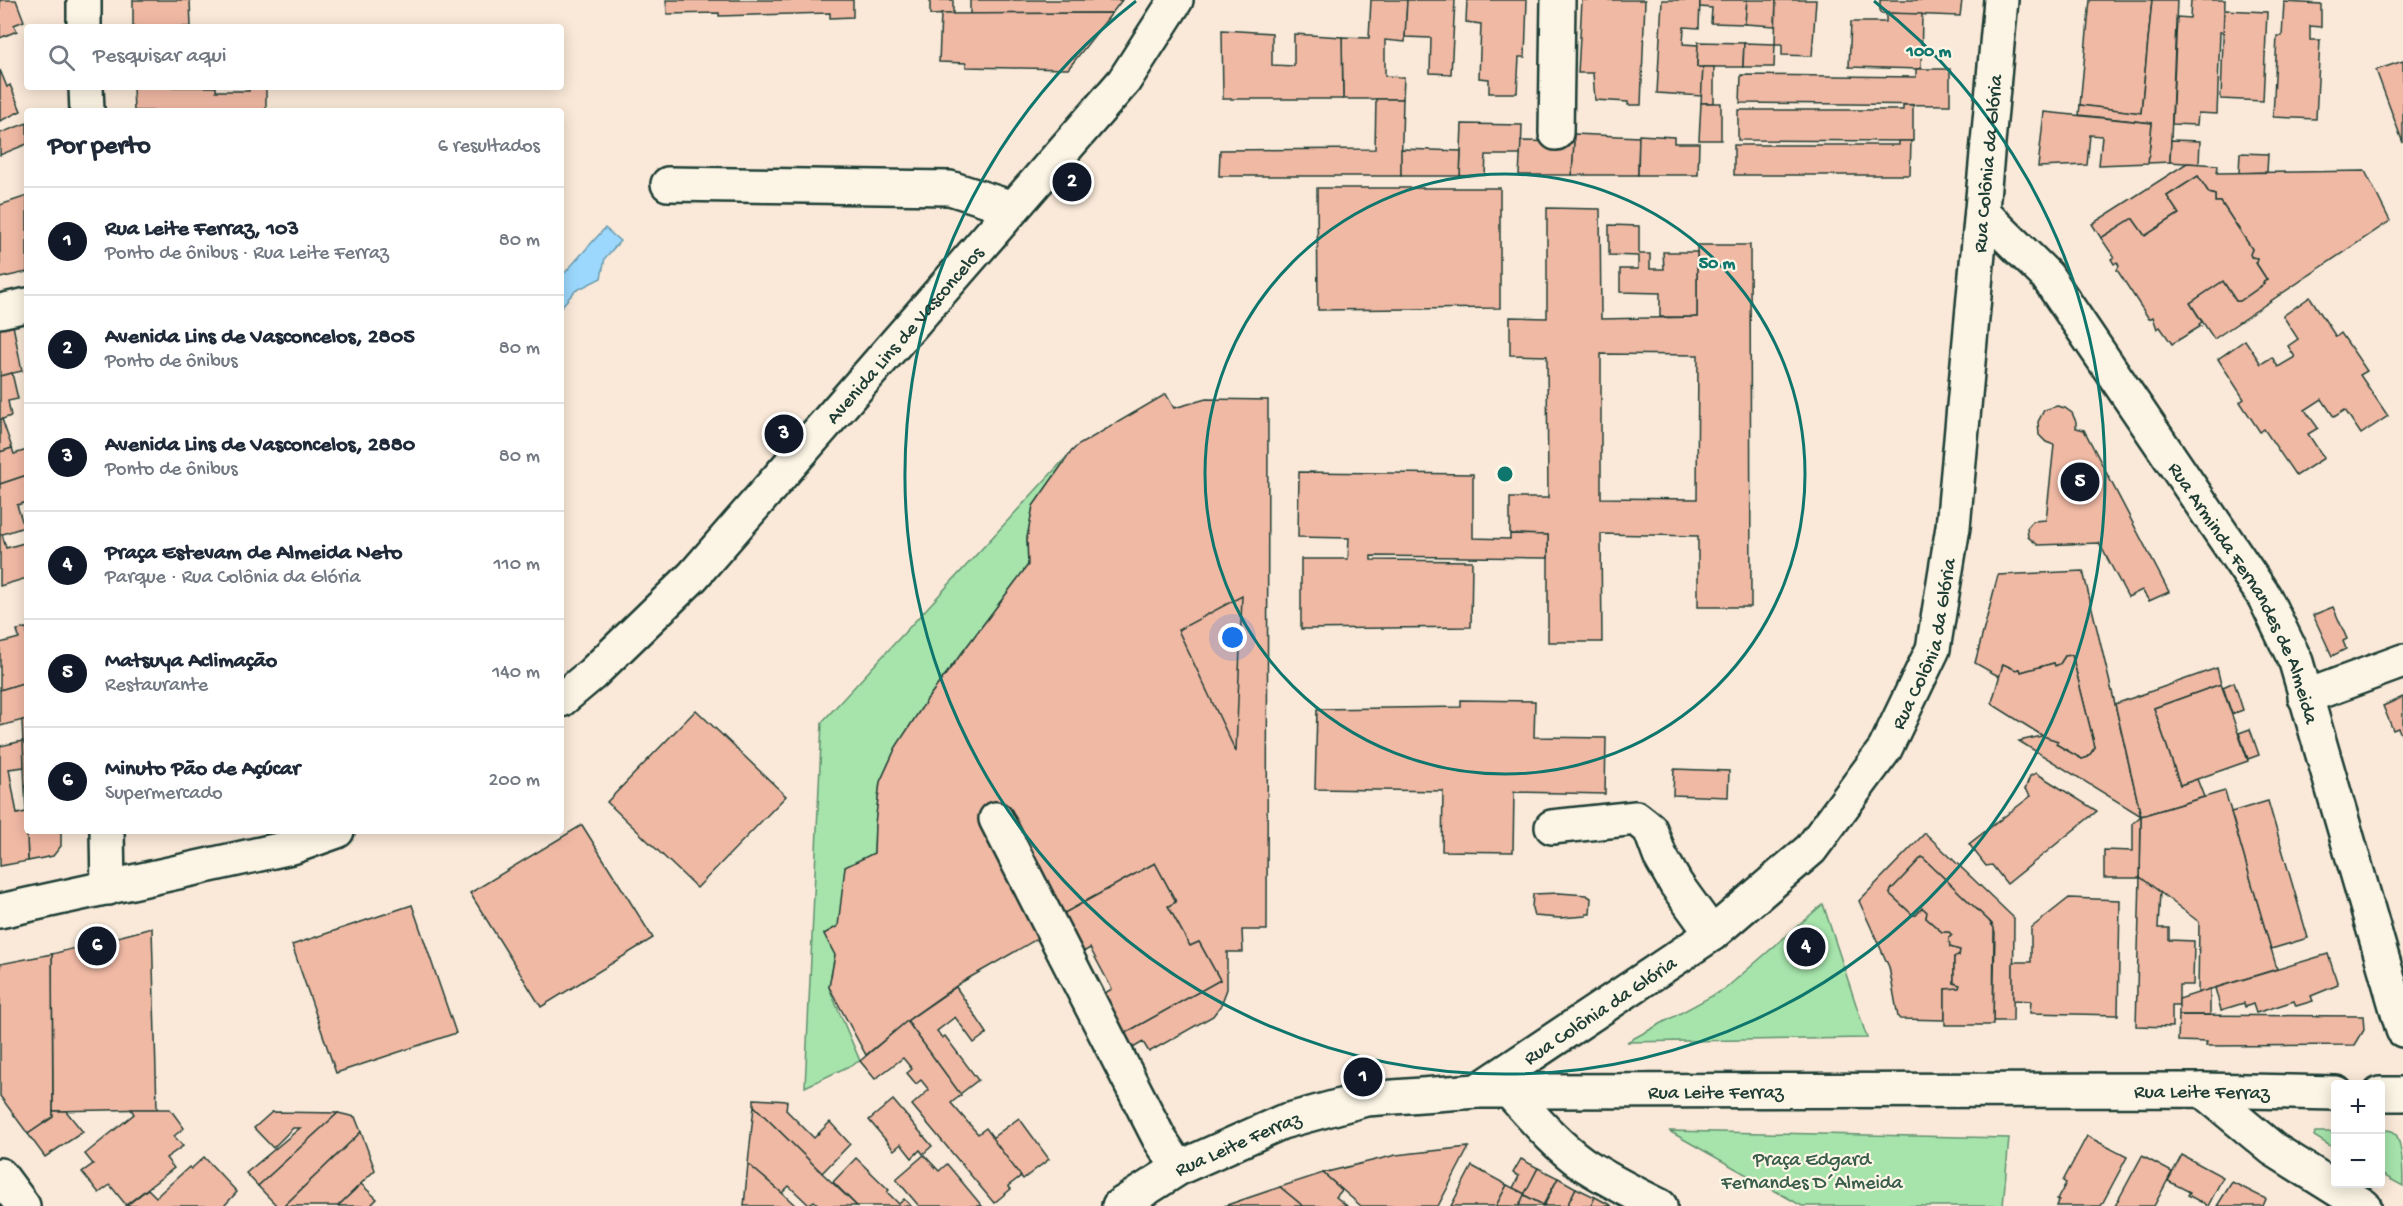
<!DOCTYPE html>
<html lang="pt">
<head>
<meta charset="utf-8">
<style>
	body { margin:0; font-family:"Gochi Hand",sans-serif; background:#f6f6f7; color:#1f2937 }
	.controls { position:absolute; right:18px; bottom:18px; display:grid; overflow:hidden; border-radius:6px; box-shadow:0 3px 15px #0003 }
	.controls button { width:54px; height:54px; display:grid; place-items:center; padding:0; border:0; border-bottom:2px solid #e0e1e3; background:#fff; color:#1f2937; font:30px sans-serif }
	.you { position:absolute; left:1233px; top:638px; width:21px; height:21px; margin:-15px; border:4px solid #fff; border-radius:50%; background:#1a73e8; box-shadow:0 0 0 9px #1a73e833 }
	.badge { display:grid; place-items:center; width:39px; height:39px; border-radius:50%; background:#111827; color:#fff; font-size:20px; font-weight:700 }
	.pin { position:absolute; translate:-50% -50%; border:3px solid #fff; box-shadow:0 2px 6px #0006 }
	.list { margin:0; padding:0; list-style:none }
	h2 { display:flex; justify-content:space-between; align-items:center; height:78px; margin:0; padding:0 24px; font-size:26px }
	h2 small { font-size:20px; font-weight:400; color:#747a83 }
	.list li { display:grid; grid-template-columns:39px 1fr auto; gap:18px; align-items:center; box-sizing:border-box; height:108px; padding:0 24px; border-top:2px solid #e0e1e3 }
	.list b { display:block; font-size:22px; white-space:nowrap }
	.list p { margin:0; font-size:20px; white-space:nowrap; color:#747a83 }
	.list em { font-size:20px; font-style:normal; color:#747a83 }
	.icon { flex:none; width:33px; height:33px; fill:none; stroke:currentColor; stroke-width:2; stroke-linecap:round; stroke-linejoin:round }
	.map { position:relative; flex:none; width:2403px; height:1206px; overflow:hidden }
	.search { position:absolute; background:#fff; box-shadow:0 3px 15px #0003; left:24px; top:24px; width:540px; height:66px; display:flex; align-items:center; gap:15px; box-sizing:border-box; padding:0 21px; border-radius:6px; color:#747a83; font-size:22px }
	.panel { position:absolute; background:#fff; box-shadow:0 3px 15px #0003; left:24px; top:108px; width:540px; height:726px; border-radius:6px }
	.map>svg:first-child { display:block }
	.green { fill:#a6e4ab; stroke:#629070; stroke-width:1.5 }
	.water { fill:#9cd8fd; stroke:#6a9aad; stroke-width:1.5 }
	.building { fill:#f0b9a4; stroke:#1f3d34; stroke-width:1.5; fill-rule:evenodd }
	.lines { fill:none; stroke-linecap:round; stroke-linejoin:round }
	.minor-casing { stroke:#1f3d34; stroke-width:38 }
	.minor { stroke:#fcf5e5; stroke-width:33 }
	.ring { fill:none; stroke:#0f766e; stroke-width:3 }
	.labels { text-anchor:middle; stroke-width:4.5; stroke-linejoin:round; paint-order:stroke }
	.street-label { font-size:20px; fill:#1f3d34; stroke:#fcf5e5 }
	.park-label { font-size:20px; fill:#3a5e4c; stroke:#fcf5e5 }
	.centre { fill:#0f766e; stroke:#fcf5e5; stroke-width:3 }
	.ring-label { font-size:18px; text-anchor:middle; font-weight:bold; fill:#0f766e; stroke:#fcf5e5; stroke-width:4.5; stroke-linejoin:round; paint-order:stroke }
</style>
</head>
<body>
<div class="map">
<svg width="2403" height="1206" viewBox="0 0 2403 1206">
	<rect width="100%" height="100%" fill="#fae9d8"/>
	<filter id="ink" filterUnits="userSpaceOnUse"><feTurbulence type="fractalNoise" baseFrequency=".0167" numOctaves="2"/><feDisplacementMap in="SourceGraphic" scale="12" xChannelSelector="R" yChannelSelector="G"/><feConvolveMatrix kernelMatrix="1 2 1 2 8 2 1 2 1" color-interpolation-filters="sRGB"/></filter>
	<g filter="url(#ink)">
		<g class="green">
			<path d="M1071,452l-38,54 -6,32 1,27 -100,133 -32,49 -16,35 -5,42 -1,29 -36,73 -14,8 11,21 -6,33 31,73 -55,26 17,-365z"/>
			<path d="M1823,904l44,134 -240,4 98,-53z"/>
			<path d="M2381,1130c4,0 10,-1 14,3 8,10 8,39 8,53l-22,-12z"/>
			<path d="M1669,1131l340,7 -6,68h-201z"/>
			<path d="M2315,1132h20v17l-21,-13z"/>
		</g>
		<path class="water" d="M605,228l15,13 -15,17 -4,20 -26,13 -14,16v-30z"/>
		<g class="building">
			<path d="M0,0h16l8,21 -10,4 3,6 -17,7z"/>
			<path d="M133,0h57l1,27h-58z"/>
			<path d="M666,0h187v17l-23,1v-5l-111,3v-3l-52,1z"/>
			<path d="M930,0h23v14l-23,1z"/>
			<path d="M970,0h152l-10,13 -142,1z"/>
			<path d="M1371,0h36l-2,42 -20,-2v36l19,1 -1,22h-60l-1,-62 27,1z"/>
			<path d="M1407,0h48l-4,74 -21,-1 1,-35 -26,-1z"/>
			<path d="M1467,0h60l-2,57h-6l-2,36h-28v-14l-10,-1 2,-54 -15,-2z"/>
			<path d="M1582,0h63l-4,105h-13v-3l-33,-2 -2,-27h-15z"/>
			<path d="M1662,0h38l-1,28 -15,-1 -1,17 15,1 -1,22h6l-1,29 -45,-3z"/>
			<path d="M1700,0h47l-2,24 -34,-1 1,-15 -12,-1z"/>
			<path d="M1747,0h29l-1,26 -30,-2z"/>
			<path d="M1776,0h40l-4,56 -30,-1v-11h-7z"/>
			<path d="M1880,0h82l-2,16 -80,-3z"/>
			<path d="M2090,0h62l-11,113 -61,-8z"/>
			<path d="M2152,0h25l-7,162 -22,1 4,-40 -73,-8 1,-10 61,8z"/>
			<path d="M2191,0h34l-1,33 -4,-1 -3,82 -19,-1 -1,12 -25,-1 5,-107 13,1z"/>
			<path d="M2284,2l37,2v23l-11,-1v14h10l-4,79 -43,-2 4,-81h5z"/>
			<path d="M2224,10l43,2 -4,89 -42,-2z"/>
			<path d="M1112,13l-44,56 -102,-2v-4l-27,-1 2,-48z"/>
			<path d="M1886,13l36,1 -1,55 -72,-2 2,-45h35z"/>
			<path d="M1222,30l50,3v32l22,1v-32l48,3 1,62h-120z"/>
			<path d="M1698,42l46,1 -1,24h-46z"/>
			<path d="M1744,43l31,1 -1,23h-31z"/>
			<path d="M2403,61v82l-27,-73z"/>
			<path d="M1703,67h11v36h-13z"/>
			<path d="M1916,69h34v36l-210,-2 1,-28 175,2z"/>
			<path d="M0,70l7,17 3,-2 11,26 -21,10z"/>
			<path d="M133,87h83v4h33v-4h17v24h-132z"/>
			<path d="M1376,99h27l-2,77h-182l1,-26 155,-1z"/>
			<path d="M1701,103h20v37h-22z"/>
			<path d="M1903,105h10v36l-175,-1v-30h165z"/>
			<path d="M2044,112l108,11 -4,40 -49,2 3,-29 -12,-1 -3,30 -49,2z"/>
			<path d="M27,123v21l-27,11v-22z"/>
			<path d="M1462,124l60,1 -1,30h-35l-1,20 -25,1z"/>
			<path d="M1574,134l65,3 -1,38h-66z"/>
			<path d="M1639,135l35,2v6h25l-1,32h-60z"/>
			<path d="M2171,140l29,1 -1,23 -29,-2z"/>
			<path d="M1521,141l53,1 -2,33h-53z"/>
			<path d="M1899,141h12l-1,34h-176v-30h165z"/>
			<path d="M1401,149l60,2 -1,25h-59z"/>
			<path d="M2240,153l28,1 -1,18 -28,1z"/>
			<path d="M2187,163l31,2 -1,8 148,-2 25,50 -176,118 -24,-36 33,-22 13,20h4l24,-17 -1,-2 4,-2 -11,-17 1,-5 -6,-1 -1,-3 2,-5 -31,-47h-6v-7l-6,-2 -11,-17 -31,20 12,18 -34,22 -12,-17 -32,19 -9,-14z"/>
			<path d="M2198,176l11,17 6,2v7h6l31,47 -2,5 1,3 6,1 -1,5 11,17 -4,2 1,2 -24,17h-4l-13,-20 -33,22 12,19 -3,2 2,2 -29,18 -12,-17 -3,2 -4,-12 -4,2 -32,-49 2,-4 -2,-4 -3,2 -3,-5 3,-2 -13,-19 30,-19h2l12,17 34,-22 -12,-18z"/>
			<path d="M1317,188h183v120l-182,2z"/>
			<path d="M27,196v76l-27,6v-73z"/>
			<path d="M1547,208l53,1 1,110 96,-2v-72h53l1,362h-53v-71l-97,-2 1,108h-54v-107l-38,-1v-36h38l-1,-142 -37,-1v-38l37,1zM1601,354l97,1 -1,144 -96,-1z"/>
			<path d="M1609,225l30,1v28h11v15h14l-1,-17h34v65h-37v-24l-40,-1v-23h18v-13l-29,-1z"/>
			<path d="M2310,297l26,40 5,-4 26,38 -7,4 28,41 -27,18 -16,-24 -11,7 -12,-18 -17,11 13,18 -10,6 16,24 -28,18 -32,-47 -4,3 -20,-30 4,-3 -26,-40 27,-19 16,24 11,-7 6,10 17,-10 -7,-11 10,-7 -15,-23z"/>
			<path d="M13,325l9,46 -22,5v-48z"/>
			<path d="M12,373l6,26 -10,2 3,15 -11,4v-44z"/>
			<path d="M1166,394l8,14 32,-9 62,1 -1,530h-25l1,22h-16v37l-6,16 -8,11 -64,36 -6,-10 -10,6 -8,-15 95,-53 -21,-38 -9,4 -22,-40 8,-4 -21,-39 -96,53 4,8 -101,58 -50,35 -46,38 -37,-68 6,-32 -11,-21 14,-8 7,-59 29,-14 1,-29 5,-42 16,-35 32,-49 100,-133 -1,-27 6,-32 38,-54 6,-6z"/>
			<path d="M2057,406l8,2 7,5 4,9v6l8,2 85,162 -20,9 -7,-11 -14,7 -29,-54 -61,2 -10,-8 -1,-9 6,-7 13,-1 8,-75 -8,-3 -7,-7 -1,-13 6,-12z"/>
			<path d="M2,419l10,29 -12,4v-32z"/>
			<path d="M12,448l2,6 13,-4v25l-27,9v-32z"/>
			<path d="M1299,472l174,2v64l37,1v-5l38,1v23l-177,-2v4l101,1 -1,66 -170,2v-70h47l1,-21 -51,-1z"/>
			<path d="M27,475v27l-10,3 7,22 -24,8v-51z"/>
			<path d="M2,534l4,14 18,-5 3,11v24l-27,8v-51z"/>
			<path d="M2083,571l32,133 26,112 -122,-75 27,-6 12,6 -2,3 26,15 6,-2 7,-10 -23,-92 -7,1 -5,8 -5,2 -1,-3 -33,9 -1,-3 -4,1 -13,-6 -3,13 -25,-14 23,-88z"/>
			<path d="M1242,596l-6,156 -58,-122z"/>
			<path d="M2333,607l14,32 -4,2 3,8 -14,7 -19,-41z"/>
			<path d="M27,628v54l-27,8v-47l19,-5 -2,-8z"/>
			<path d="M2072,655l23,92 -7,10 -6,2 -26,-15 2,-3 -15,-5 -48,-30 -3,-4 11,-38 13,6 4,-1 1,3 33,-9 1,3 5,-2 5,-8z"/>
			<path d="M2217,668l4,16 -67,24 26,77 17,-6 7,18 -63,19 -26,-112z"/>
			<path d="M26,682l1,37 -27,7v-36z"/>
			<path d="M2234,682l9,28 -11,4 -9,-27z"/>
			<path d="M2221,684l27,77 -68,24 -26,-77z"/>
			<path d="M2403,697v41l-5,-10 -5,2 -10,-24z"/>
			<path d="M1461,700l74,1 -1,36 72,1 -1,56 -91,-2 -1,60 -71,-1 1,-60 -128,-2 2,-80 144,-2z"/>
			<path d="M696,710l90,86 -89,92 -90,-86z"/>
			<path d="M27,719v112h34v15l-8,10 -25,5 -6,-141z"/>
			<path d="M2250,729l9,26 -11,4 -9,-26z"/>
			<path d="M23,741l1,26 -15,2 8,45 9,-2 2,49 -28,5v-120z"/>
			<path d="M1674,769l55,2 -1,26 -55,-2z"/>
			<path d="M2036,773l61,38 -90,73 -15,-19 -6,1 -17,-22 62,-48 -6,-7 5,-13z"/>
			<path d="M2225,791l52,178 -79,24 1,-71 -59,-45 1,-61z"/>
			<path d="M2268,801l40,137 -37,11 -40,-137z"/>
			<path d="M2141,816l-1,62h-36v-28l29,1v-28z"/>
			<path d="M582,825l71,113 -112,69 -71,-114z"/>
			<path d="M1925,833l89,85 -1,103h-20l2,-88 -3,-9 -70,-67 -31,33 -1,4 23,21h3l6,-7 2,1 3,3 -1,6 16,14h7l3,3 -3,3 1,9 10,3 -1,6 -5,1v26l6,2 -1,4h-14v31l-45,-1 -2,-2 -9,-50 -30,-66z"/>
			<path d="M1922,857l67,64 5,7 -1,97h-48v-36l14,-1 1,-3 -6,-2v-26l5,-1 1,-6 -10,-3 -1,-9 3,-3 -3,-3h-7l-16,-14 1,-6 -3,-3 -2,-1 -6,7h-3l-23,-21 1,-4z"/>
			<path d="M1155,863l21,39 -8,4 22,40 9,-4 21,38 -95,53 -22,-39 9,-5 -22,-41 -10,6 -21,-38z"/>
			<path d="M2140,877l20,15 -2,36h11v12l25,1 -1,44h-14v20h-7v22l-36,-1z"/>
			<path d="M1559,893l27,2 5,3 -1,16h-4v2l-26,2 -26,-2 -2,-8 1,-14z"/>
			<path d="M2069,898l51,2 -2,115 -88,-2 1,-12 -18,-1v-38h18v-34z"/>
			<path d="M412,905l44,128 -120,40 -44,-128z"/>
			<path d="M152,928l5,181 -104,2 -1,-157z"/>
			<path d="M52,954l1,163 -25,17 -28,-38v-132z"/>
			<path d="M2328,954l10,31 -27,11 2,5 -17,5 -2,-5 -38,12 -3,-9 -8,3 -1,-4 -23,7 -6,-22z"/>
			<path d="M956,987l31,46 -13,10 -19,-26 -18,14 5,7 3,-2 33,44 -18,14 -53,-73z"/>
			<path d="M2210,989v26h-31v-16z"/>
			<path d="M2179,1015l184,1 1,14 -9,15 -149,1 1,-4 -29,-1z"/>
			<path d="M907,1021l54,74 -10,8 27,31 8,-6 35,48 -13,10 3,3 -17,14 -82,-98 17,-15 -8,-10 -5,4 -9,-11 5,-4 -9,-11 -28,21 -15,-18z"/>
			<path d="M754,1099l33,2 -1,9 28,28 16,-16 20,22 -28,29 -68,-67z"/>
			<path d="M893,1100l39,46 -9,8 -3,-4 -8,8 -11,-14 -7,6 -25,-30z"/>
			<path d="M754,1106l68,67 35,33h-37l-6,-5 -5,4 -20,-19 -7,7 -34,-29z"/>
			<path d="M131,1109h39l14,19 -10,8 9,10 -17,12 8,10 -48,37 -16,-20 -11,8 -17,-21 11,-8 -8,-10 49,-40z"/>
			<path d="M53,1111h13l17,21 -38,25 -17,-23 25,-17z"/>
			<path d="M272,1112l66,1 -80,73 -12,-13 54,-45h-7l-20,20 -19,-20z"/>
			<path d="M338,1113l17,4 6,15 -77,74h-7l-19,-20z"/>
			<path d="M1019,1118l30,41 -26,20 -31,-41z"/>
			<path d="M361,1132l14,38 -37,36h-54z"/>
			<path d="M2087,1136l40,21 -26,49h-44l2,-5 -2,-1 9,-17 -3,-2z"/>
			<path d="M1469,1147l-31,59h-77l-38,-33 73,-18z"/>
			<path d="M924,1155l15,16 8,-7 35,42h-63l-23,-27z"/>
			<path d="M2182,1155l41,22 -15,29 -20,-11 2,-3 -22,-11z"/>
			<path d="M2142,1156l30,16 -18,34h-39z"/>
			<path d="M204,1157l33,35 -13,14h-98l22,-17 8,8 33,-30 2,2z"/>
			<path d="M856,1158l33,32 -2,2 12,12 5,-5 7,7h-54l-24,-24z"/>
			<path d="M1521,1159l17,9 -13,26 -12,-6 6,-12 -6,-3z"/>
			<path d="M748,1164l34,29 14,13h-52z"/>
			<path d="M1472,1166l35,19 -11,21h-45z"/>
			<path d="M1538,1168l20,10 -15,27 -19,-10z"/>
			<path d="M1323,1173l19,17 -6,7 11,9h-44l-23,-19z"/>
			<path d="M1558,1178l18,10 -9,18h-23z"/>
			<path d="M2232,1182l34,17 -3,7h-46z"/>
			<path d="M361,1184l16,15 -5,5 2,2h-36z"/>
			<path d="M1507,1185l18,9 -6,12h-23z"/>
			<path d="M1280,1187l23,19h-79z"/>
			<path d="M1576,1188l19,9 -4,9h-24z"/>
			<path d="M1524,1195l19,10v1h-24z"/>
			<path d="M1595,1197l17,9h-21z"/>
		</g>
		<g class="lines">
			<defs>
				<g id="minor">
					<path d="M84,0v27"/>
					<path d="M86,87l1,24"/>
					<path d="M1556,133l2,-133"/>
					<path d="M668,184l282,4 63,20"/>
					<path id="s1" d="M1982,212l65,64 217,320 32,66 107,368"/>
					<path d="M0,311l27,-6"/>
					<path d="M2305,697l98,-36"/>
					<path id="s2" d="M561,700l31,-26 101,-98 431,-495 52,-81"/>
					<path d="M996,819l163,319 20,30"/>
					<path d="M1552,827l84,-9 14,11 10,27 16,28 36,50"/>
					<path d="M107,831l1,57"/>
					<path d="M0,911l292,-64 45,-16"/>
					<path d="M2202,1090l71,59 91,57"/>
					<path id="s3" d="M1477,1091l235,-157 99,-85 74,-100 48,-100 20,-122 48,-527"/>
					<path d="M1509,1091c23,25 46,53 73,72 25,17 52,30 78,43"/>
					<path d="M2380,1094h23"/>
					<path d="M0,1175l23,31"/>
					<path id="s4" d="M1119,1206l60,-38 103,-46 84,-23 111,-8 725,-1 134,3"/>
				</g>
			</defs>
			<use href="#minor" class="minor-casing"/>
			<use href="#minor" class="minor"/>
		</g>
	</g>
	<g class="ring">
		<circle cx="1505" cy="474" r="300"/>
		<path d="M1874 1A600 600 0 1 1 1136 1"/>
	</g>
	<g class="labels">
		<g class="street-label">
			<text dy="7" stroke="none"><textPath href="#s3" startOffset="1137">Rua Colônia da Glória</textPath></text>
			<text dy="7" stroke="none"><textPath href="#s2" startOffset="502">Avenida Lins de Vasconcelos</textPath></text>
			<text dy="7" stroke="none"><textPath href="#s1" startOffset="466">Rua Arminda Fernandes de Almeida</textPath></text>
			<text dy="7" stroke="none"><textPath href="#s3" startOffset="651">Rua Colônia da Glória</textPath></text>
			<text dy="7" stroke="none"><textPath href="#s3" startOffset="147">Rua Colônia da Glória</textPath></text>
			<text dy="7" stroke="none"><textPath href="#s4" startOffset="621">Rua Leite Ferraz</textPath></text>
			<text dy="7" stroke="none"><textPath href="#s4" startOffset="1107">Rua Leite Ferraz</textPath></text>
			<text dy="7" stroke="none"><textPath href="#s4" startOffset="135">Rua Leite Ferraz</textPath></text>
		</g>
		<g class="park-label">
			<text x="1812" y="1165">Praça Edgard<tspan x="1812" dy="23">Fernandes D´Almeida</tspan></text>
		</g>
	</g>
	<circle cx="1505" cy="474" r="9" class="centre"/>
	<g class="ring-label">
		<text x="1929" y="56">100 m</text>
		<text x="1717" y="268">50 m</text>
	</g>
</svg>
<div class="controls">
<button>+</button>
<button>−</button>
</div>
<div class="you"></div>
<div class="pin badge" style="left:1363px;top:1077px">1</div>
<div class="pin badge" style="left:1072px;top:182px">2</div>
<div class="pin badge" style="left:784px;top:434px">3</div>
<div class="pin badge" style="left:1806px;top:947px">4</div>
<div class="pin badge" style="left:2080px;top:482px">5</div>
<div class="pin badge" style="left:97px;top:946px">6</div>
<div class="search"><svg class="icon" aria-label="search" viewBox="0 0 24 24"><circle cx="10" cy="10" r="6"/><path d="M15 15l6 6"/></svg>Pesquisar aqui</div>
<section class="panel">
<h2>Por perto<small>6 resultados</small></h2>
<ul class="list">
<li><span class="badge">1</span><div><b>Rua Leite Ferraz, 103</b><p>Ponto de ônibus · Rua Leite Ferraz</p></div><em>80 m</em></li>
<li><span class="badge">2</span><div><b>Avenida Lins de Vasconcelos, 2805</b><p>Ponto de ônibus</p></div><em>80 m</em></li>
<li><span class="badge">3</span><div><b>Avenida Lins de Vasconcelos, 2880</b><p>Ponto de ônibus</p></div><em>80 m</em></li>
<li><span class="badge">4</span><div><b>Praça Estevam de Almeida Neto</b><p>Parque · Rua Colônia da Glória</p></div><em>110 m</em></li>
<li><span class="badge">5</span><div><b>Matsuya Aclimação</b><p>Restaurante</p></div><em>140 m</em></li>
<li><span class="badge">6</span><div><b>Minuto Pão de Açúcar</b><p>Supermercado</p></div><em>200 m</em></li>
</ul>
</section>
</div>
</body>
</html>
